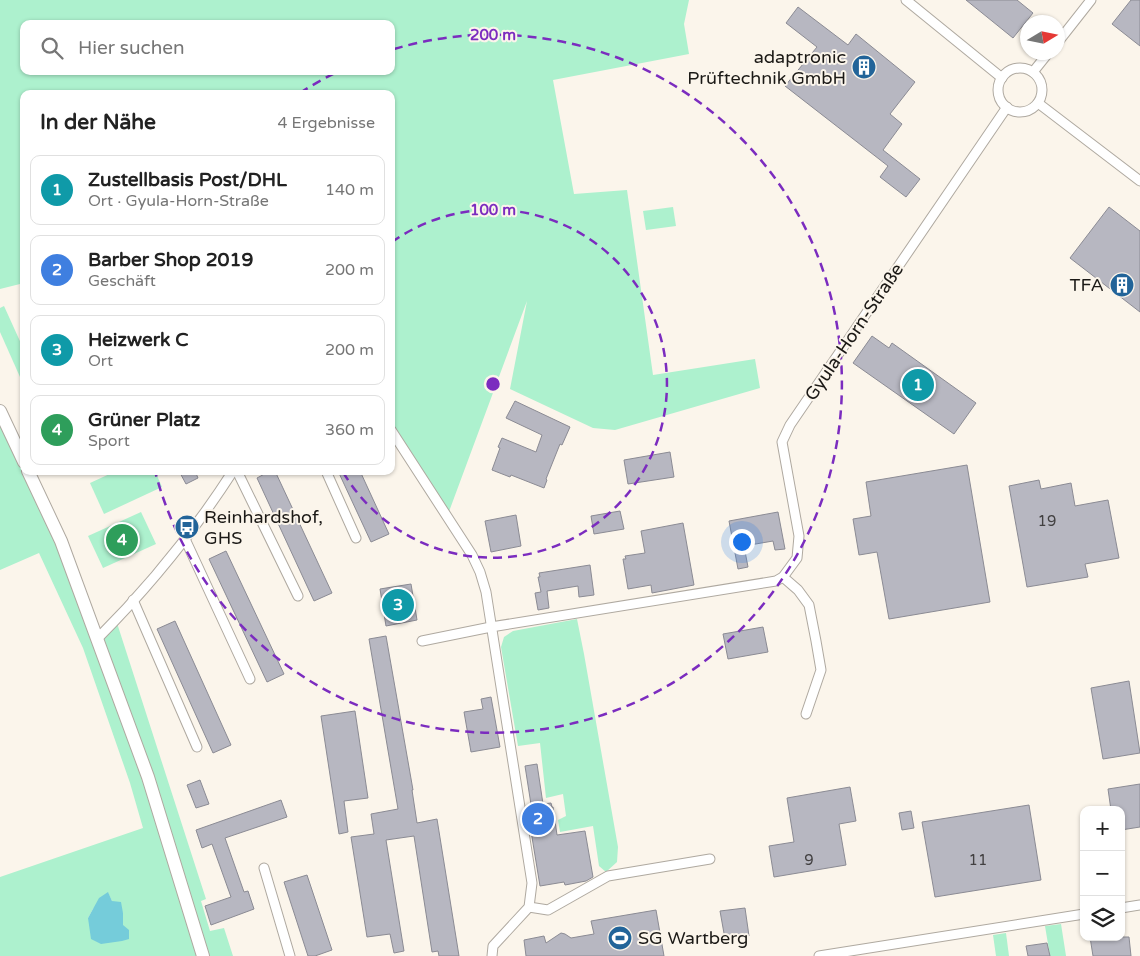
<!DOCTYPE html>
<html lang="de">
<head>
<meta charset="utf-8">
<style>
	body { margin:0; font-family:"Varela Round",sans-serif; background:#f6f6f6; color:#222 }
	.controls { position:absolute; right:15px; bottom:15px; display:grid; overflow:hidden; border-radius:10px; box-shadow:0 1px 4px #0004 }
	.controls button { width:45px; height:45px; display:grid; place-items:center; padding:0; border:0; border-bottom:1px solid #e0e0e0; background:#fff; color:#222; font:25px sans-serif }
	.compass { position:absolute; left:1020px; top:15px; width:45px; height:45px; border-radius:50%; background:#fff; box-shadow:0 1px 4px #0004; rotate:80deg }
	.you { position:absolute; left:741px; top:541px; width:18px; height:18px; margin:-12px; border:4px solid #fff; border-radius:50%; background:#1a73e8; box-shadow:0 0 0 8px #1a73e833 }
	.badge { display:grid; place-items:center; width:32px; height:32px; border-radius:50%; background:#db2777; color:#fff; font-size:16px; font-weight:700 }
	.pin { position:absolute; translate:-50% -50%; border:2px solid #fff; box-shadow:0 1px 5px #0006 }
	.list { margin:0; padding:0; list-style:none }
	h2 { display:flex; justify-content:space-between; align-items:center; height:65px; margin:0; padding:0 20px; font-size:21px }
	h2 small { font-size:16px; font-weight:400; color:#767676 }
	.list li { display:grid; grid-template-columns:32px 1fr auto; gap:15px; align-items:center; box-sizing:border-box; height:70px; margin:0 10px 10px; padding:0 10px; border:1px solid #e0e0e0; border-radius:10px }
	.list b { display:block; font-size:19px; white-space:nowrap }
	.list p { margin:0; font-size:16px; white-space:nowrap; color:#767676 }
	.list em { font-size:16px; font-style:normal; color:#767676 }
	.icon { flex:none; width:28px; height:28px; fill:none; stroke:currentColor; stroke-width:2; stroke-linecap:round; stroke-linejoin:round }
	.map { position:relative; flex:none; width:1140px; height:956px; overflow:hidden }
	.search { position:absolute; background:#fff; box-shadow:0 1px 4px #0004; left:20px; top:20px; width:375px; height:55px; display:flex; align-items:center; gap:12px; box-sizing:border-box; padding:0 18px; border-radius:10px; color:#767676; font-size:19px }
	.panel { position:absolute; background:#fff; box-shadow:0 1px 4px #0004; left:20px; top:90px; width:375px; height:385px; border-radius:10px }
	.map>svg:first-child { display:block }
	.green { fill:#adf1ce; fill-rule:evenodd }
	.water { fill:#75ccda }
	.building { fill:#b7b7c1; stroke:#8b8b94 }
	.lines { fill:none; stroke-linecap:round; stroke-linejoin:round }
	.minor-casing { stroke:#afa9a0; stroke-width:11 }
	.secondary-casing { stroke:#afa9a0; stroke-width:14 }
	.minor { stroke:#fff; stroke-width:9 }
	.secondary { stroke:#fff; stroke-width:12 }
	.ring { fill:none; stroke:#7b2cbf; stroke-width:2.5; stroke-dasharray:9 6 }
	.labels { text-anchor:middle; stroke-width:4; stroke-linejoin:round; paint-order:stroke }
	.number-label { font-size:15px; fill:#424041 }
	.poi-label { font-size:18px; fill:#1b1916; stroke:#fbf5eb; text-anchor:end }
	.street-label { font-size:18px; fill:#1b1916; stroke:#fbf5eb }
	.centre { fill:#7b2cbf; stroke:#fbf5eb; stroke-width:2.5 }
	.ring-label { font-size:15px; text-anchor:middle; font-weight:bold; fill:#7b2cbf; stroke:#fbf5eb; stroke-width:4; stroke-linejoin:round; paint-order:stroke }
</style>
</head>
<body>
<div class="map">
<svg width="1140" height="956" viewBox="0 0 1140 956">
	<rect width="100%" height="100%" fill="#fbf5eb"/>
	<g class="green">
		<path d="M0,0h689l-5,24 5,30 -136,26 21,114 53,-4 26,185 102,-16 5,29 -145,42 -22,-2 -83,-39 17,-88 -80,216 -56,-87v-336h-367v189l-24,6zM24,24h367v47h-367z"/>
		<path d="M673,207l3,19 -30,4 -3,-19z"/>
		<path d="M4,306l20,44v36l-24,-54v-24z"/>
		<path d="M0,411l98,227 18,-18 90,279 -5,2 9,30 14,-3 9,28h-233v-79l143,-49 -13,-45 -47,-135 -44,-95 -39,17zM108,893l4,8 11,12v12l-35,-7 5,-9z"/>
		<path d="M116,471h39l7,16 -58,27 -14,-31z"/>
		<path d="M141,512l15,32 -53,24 -15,-32z"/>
		<path d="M577,619l7,35 34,193 -1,15 -11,10 -7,-6 -6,-40 -33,6 -2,-12 8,-4 -3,-22 -17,4 -6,-55 -22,3 -17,-99 3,-10 9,-6z"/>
		<path d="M1061,924l5,32h-16l-5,-30z"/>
		<path d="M1006,933l3,23h-13l-3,-21z"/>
	</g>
	<path class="water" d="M108,892l4,9 9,1 2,11v12l6,5v9l-7,2 -21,3 -10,-5 -3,-21 11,-20z"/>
	<g class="building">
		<path d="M966,0h51l16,13 -20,25z"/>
		<path d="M1131,0h9v46l-28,-22z"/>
		<path d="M798,7l50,38 8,-11 59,48 -25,32 12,10 -19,26 37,29 -14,18 -26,-20 8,-11 -103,-80 32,-39 -31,-24z"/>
		<path d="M1109,207l31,24v81l-70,-54z"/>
		<path d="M872,336l17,12 3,-5 84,60 -22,31 -101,-71z"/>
		<path d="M515,401l55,26 -8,18 -2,-1 -14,35 1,1 -3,8 -33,-13 -1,2 -18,-7 8,-22 -2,-1 4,-9 34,14 6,-17 -36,-17z"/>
		<path d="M670,452l4,25 -46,7 -4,-24z"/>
		<path d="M967,465l23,137 -101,17 -12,-67 -18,3 -6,-36 18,-3 -5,-34z"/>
		<path d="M179,471h16l3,7 -12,6z"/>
		<path d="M270,471h5l57,122 -18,8 -57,-123z"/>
		<path d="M338,471h22l29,63 -18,8z"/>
		<path d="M1039,480l2,9 30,-6 4,23 33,-6 11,58 -34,6 3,13 -61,10 -18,-101z"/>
		<path d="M620,511l4,18 -30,5 -3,-18z"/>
		<path d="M778,512l7,37 -10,1 -2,-9 -29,5 4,21 -10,2 -9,-48z"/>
		<path d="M516,515l5,31 -30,6 -6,-31z"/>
		<path d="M683,523l11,62 -42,8 -1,-8 -23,4 -5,-30h3l-1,-3 20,-3 -4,-22z"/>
		<path d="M226,551l58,123 -17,8 -58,-123z"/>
		<path d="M590,565l4,30 -15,2 -1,-11 -31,5 2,17 -11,2 -3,-17 6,-1 -3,-15h2l-1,-4z"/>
		<path d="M411,584l6,36 -31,6 -6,-37z"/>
		<path d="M175,621l56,124 -18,8 -56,-124z"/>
		<path d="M763,627l5,25 -40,7 -5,-25z"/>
		<path d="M386,636l27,154h-1l5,33 20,-4 22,137h-20l-1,-5 -6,1 -18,-116 -28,4 18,111 -10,2 -4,-19 -23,3 -16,-100 23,-3 -3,-20 27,-5 -29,-170z"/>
		<path d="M1129,681l11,72 -37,6 -12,-71z"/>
		<path d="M491,697l9,50 -29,5 -7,-40 19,-3 -2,-10z"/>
		<path d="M355,711l13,87 -24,3 4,31 -9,2 -18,-118z"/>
		<path d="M537,764l6,40 8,-1 1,4h1l4,28 28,-4 8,46 -7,4 -21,4 -1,-3 -24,4 -9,-55 4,-1 -10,-64z"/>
		<path d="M200,780l9,24 -13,4 -9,-23z"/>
		<path d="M1140,784v43l-19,3v-20h-10l-3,-21z"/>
		<path d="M850,787l6,34 -17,3 7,41 -72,12 -5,-31 25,-4 -7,-44z"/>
		<path d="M281,800l6,17 -62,21 19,54 4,-1 6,18 -43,16 -6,-19 26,-9 -19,-53 -10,4 -6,-18z"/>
		<path d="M1029,805l12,75 -106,17 -13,-75z"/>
		<path d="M911,811l3,17 -12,2 -3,-17z"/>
		<path d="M307,875l25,75 -17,6h-7l-24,-74z"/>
		<path d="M745,908l4,28 -24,3 -5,-28z"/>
		<path d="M656,910l8,46h-138l-2,-16 20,-4 2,7 15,-10 4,1 6,4 23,-4 -3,-13z"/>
		<path d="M1090,937h39l2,19h-38z"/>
		<path d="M1047,943l3,13h-22l-2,-10z"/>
	</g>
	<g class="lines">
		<defs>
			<g id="minor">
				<path d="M906,0l96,78"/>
				<path d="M1058,42l33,-42"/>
				<circle cx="1020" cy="90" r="22"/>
				<path d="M1033,72l16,-20"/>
				<path d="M1038,103l102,78"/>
				<path d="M391,430l81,125 8,17 6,20 46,291 -3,24 -36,39 -1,10"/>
				<path d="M237,471l61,125"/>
				<path d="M326,471l30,67"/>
				<path d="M185,539l65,140"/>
				<path d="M783,577l15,13 11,15 7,36 5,29 -15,44"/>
				<path d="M133,600l64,147"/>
				<path d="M98,638c49,-49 97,-108 135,-167"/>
				<path d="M422,641l69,-14 285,-46 7,-4 14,-19 2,-22 -17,-94 8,-17 217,-318"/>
				<path d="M264,868l26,88"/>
				<path d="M529,907l19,3 60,-34 102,-17"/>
				<path d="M1121,908l19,-3"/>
				<path d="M819,956l265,-42"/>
			</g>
			<g id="secondary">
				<path d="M0,411l24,51"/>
				<path d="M28,471l33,70 87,236 55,179"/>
			</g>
		</defs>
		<use href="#minor" class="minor-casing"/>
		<use href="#secondary" class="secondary-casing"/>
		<use href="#minor" class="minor"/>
		<use href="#secondary" class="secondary"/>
	</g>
	<g class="ring">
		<path d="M392 242A174 174 0 1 1 343 472"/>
		<path d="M300 93A349 349 0 0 1 337 72M394 49A349 349 0 1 1 155 471"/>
	</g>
	<defs>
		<symbol id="building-disc" viewBox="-11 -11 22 22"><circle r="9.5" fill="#226499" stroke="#fbf5eb"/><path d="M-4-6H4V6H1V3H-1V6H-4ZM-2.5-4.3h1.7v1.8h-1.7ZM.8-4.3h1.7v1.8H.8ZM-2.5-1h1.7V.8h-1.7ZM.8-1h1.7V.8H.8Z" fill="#fff"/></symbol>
		<symbol id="bus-disc" viewBox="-11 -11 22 22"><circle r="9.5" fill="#226499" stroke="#fbf5eb"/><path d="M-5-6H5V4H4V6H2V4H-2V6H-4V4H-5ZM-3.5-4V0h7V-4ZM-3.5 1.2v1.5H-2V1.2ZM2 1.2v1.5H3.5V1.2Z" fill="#fff"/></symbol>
		<symbol id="stadium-disc" viewBox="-11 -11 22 22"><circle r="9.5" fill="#226499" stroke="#fbf5eb"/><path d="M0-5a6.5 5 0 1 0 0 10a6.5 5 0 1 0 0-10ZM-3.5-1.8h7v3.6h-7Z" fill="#fff"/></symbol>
	</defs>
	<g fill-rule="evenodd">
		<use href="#building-disc" x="850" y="53" width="28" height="28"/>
		<use href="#building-disc" x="1108" y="271" width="28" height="28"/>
		<use href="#bus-disc" x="173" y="513" width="28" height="28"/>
		<use href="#stadium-disc" x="606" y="924" width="28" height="28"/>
	</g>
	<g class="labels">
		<g class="number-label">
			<text x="1047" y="526">19</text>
			<text x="809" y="865">9</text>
			<text x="978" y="865">11</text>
		</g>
		<g class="poi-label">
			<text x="846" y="63">adaptronic<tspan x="846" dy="21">Prüftechnik GmbH</tspan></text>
			<text x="1104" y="291">TFA</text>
			<text x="204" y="523" text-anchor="start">Reinhardshof,<tspan x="204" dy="21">GHS</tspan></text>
			<text x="638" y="944" text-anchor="start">SG Wartberg</text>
		</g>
		<g class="street-label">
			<text transform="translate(854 332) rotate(-56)" y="6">Gyula-Horn-Straße</text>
		</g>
	</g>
	<circle cx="493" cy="384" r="8" class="centre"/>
	<g class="ring-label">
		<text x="493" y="40">200 m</text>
		<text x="493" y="215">100 m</text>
	</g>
</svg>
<div class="controls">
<button>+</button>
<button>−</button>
<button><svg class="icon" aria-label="layers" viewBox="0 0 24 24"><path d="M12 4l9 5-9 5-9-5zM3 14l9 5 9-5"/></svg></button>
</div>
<svg class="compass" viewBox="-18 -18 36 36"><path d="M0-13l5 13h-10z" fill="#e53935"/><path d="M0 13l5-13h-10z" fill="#767676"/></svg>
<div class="you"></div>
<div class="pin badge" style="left:918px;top:385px;background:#0f9aa8">1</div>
<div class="pin badge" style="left:538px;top:819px;background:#3f7fe0">2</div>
<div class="pin badge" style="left:398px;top:605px;background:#0f9aa8">3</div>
<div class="pin badge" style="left:122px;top:540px;background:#2e9e5b">4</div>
<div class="search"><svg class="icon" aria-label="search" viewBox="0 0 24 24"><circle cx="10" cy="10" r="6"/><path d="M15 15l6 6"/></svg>Hier suchen</div>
<section class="panel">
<h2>In der Nähe<small>4 Ergebnisse</small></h2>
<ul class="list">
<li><span class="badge" style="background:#0f9aa8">1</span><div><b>Zustellbasis Post/DHL</b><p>Ort · Gyula-Horn-Straße</p></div><em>140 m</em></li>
<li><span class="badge" style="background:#3f7fe0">2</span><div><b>Barber Shop 2019</b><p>Geschäft</p></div><em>200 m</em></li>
<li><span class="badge" style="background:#0f9aa8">3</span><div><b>Heizwerk C</b><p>Ort</p></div><em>200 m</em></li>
<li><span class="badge" style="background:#2e9e5b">4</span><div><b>Grüner Platz</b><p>Sport</p></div><em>360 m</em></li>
</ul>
</section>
</div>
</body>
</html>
